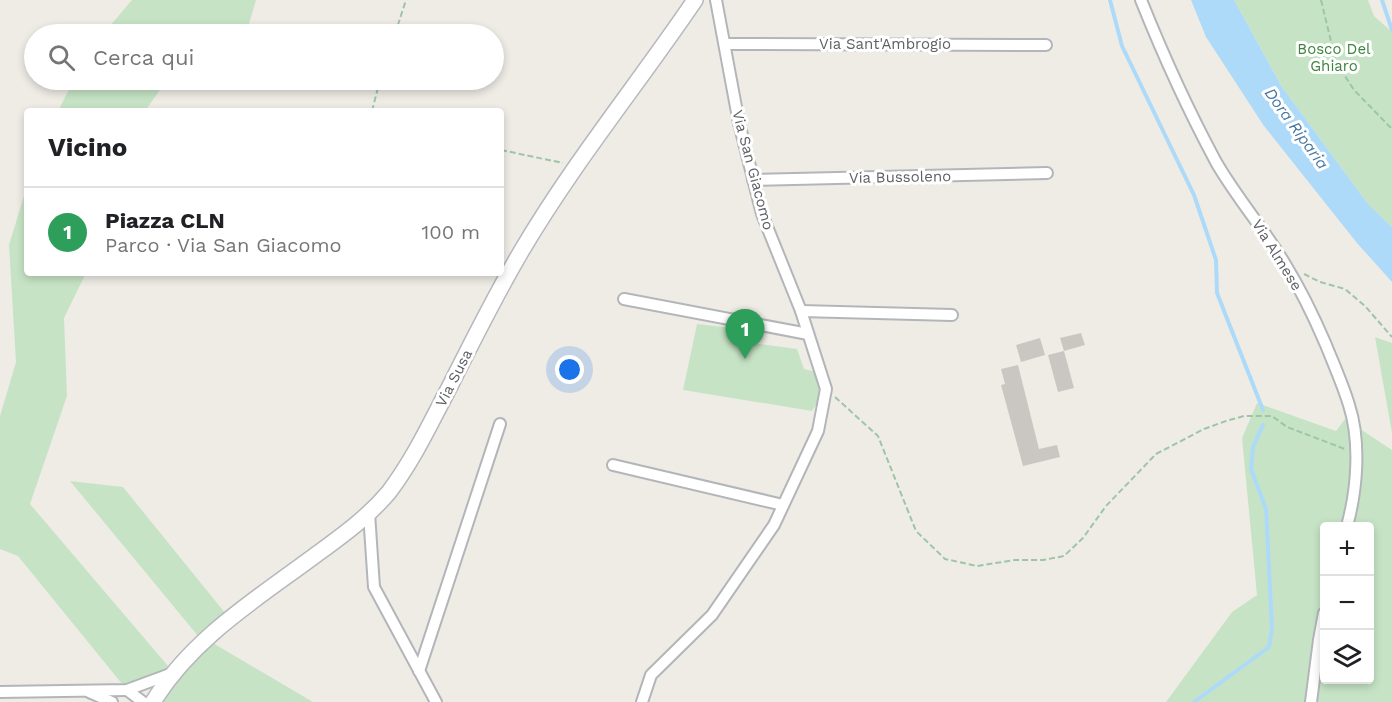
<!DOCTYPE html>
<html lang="it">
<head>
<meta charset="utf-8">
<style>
	body { margin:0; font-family:"Work Sans",sans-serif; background:#f6f6f6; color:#202124 }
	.controls { position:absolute; right:18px; bottom:18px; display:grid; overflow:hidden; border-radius:6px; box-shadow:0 3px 9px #0003 }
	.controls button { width:54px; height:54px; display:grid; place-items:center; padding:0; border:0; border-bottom:2px solid #e0e0e0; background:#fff; color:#202124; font:30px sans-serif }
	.you { position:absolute; left:570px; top:370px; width:21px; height:21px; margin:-15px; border:4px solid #fff; border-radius:50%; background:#1a73e8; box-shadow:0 0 0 9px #1a73e833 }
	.badge { display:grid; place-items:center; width:39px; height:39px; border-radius:50%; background:#2563eb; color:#fff; font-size:20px; font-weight:700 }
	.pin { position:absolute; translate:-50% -50px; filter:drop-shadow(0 2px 3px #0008) }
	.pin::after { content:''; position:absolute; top:32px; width:21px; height:18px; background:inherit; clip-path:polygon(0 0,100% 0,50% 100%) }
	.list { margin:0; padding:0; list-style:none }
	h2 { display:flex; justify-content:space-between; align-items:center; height:78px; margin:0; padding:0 24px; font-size:26px }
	h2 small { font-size:20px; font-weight:400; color:#757577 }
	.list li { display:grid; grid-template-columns:39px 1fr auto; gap:18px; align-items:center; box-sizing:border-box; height:90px; padding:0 24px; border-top:2px solid #e0e0e0 }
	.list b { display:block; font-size:22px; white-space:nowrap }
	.list p { margin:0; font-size:20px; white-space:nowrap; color:#757577 }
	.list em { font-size:20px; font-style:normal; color:#757577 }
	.icon { flex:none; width:33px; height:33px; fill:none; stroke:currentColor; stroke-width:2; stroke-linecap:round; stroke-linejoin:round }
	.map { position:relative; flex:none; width:1392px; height:702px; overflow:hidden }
	.search { position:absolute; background:#fff; box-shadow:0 3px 9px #0003; left:24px; top:24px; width:480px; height:66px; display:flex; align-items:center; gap:15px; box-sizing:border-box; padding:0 21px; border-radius:33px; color:#757577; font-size:22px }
	.panel { position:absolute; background:#fff; box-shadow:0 3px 9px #0003; left:24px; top:108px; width:480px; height:168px; border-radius:6px }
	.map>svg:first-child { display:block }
	.green { fill:#c6e4c5; fill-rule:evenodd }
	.water { fill:#addaf8 }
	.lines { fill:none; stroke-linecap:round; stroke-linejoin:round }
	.stream { stroke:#addaf8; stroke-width:4 }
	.building { fill:#cac7c2 }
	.minor-casing { stroke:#b3b6b9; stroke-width:14 }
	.secondary-casing { stroke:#b5b8bc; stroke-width:18 }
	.path { stroke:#9ec5a8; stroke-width:2; stroke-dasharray:6 3; stroke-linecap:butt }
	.minor { stroke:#fff; stroke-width:10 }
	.secondary { stroke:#fff; stroke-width:15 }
	.labels { text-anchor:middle; stroke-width:6; stroke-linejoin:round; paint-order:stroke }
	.street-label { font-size:15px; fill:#5e6165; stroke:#fff }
	.park-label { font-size:15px; fill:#3d843e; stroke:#fff }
	.water-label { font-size:16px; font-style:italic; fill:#4776a1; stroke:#fff }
</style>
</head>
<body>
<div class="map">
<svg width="1392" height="702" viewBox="0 0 1392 702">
	<rect width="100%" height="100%" fill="#efece6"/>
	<g class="green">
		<path d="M132,0h124l-10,34h-143z"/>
		<path d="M1234,0h134l6,16 18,16v195l-24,-23 -86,-117z"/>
		<path d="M74,80h93l-22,31h-87z"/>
		<path d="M27,186v87h59l-22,45 3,78 -37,108 144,169 29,-31 -133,-161 53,6 107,132 -24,20 107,63h-160l20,-28 -46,16 -109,-134 -18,-7v-133l16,-54 -7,-117z"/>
		<path d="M697,324l55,6 1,13 44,6 7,20 17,4 5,16 -14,22 -129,-21z"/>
		<path d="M1375,337l17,6v90z"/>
		<path d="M1257,403l79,28 9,-12 47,31v252h-226l66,-90 25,-17 -15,-157zM1324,526h46v154h-46z"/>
	</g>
	<path class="water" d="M1191,0h43l48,87 86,117 24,23v55l-35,-39 -93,-117 -58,-89z"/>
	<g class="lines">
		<g class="stream">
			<path d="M1110,0l12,46 72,149 22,65 1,33 46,117"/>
			<path d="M1382,0l10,30"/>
			<path d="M1194,702l75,-55 3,-19 -6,-119 -15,-40 2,-22 10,-22"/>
		</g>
	</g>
	<g class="building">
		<path d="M1081,333l4,12 -21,6 -4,-13z"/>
		<path d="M1040,338l5,17 -24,7 -5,-17z"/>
		<path d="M1064,351l10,37 -16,4 -10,-37z"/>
		<path d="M1018,365l21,84 18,-4 3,12 -37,9 -22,-81 4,-1 -4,-15z"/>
	</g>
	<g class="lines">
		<defs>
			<g id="minor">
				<path d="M1141,0c22,55 47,110 75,162 20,35 48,67 69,102 16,26 29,53 41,81 8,20 17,40 23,60 12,37 8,85 -2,121"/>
				<path d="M725,44l321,1"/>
				<path d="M753,180l294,-7"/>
				<path d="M624,299l184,35"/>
				<path d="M801,311l151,4"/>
				<path d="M613,465l170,40"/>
				<path d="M369,513l5,74 62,115"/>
				<path d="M419,671l81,-247"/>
				<path d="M127,690l16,12"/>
				<path d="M0,692l127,-2 46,-17"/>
				<path d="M89,692l23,10"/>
				<path d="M642,702l9,-27 61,-60 62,-90 44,-94 8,-42 -25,-78 -39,-97 -23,-91 -23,-123"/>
				<path d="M1311,702l8,-62 5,-27"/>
			</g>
			<path id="secondary" d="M153,702c39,-64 105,-104 164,-148 26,-19 51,-37 72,-62 25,-33 42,-70 61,-106 23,-46 46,-92 72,-136 52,-88 116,-166 173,-250"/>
		</defs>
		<use href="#minor" class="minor-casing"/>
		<use href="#secondary" class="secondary-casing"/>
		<g class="path">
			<path d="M1321,0l15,62 18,28 38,39"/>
			<path d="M395,34l11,-34"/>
			<path d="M372,111l8,-31"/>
			<path d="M501,150l62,13"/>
			<path d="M1304,274l16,8 25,7 20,17 27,31"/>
			<path d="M835,397l43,39 38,95 29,28 32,7 38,-6h28l21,-4 19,-18 23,-32 50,-52 48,-25 22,-8 18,-5h28l15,11 58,22"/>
		</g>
		<use href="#minor" class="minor"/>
		<use href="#secondary" class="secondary"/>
	</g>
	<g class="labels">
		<g class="street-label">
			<text x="885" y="49">Via Sant'Ambrogio</text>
			<text transform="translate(753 170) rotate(75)" y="5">Via San Giacomo</text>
			<text transform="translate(900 177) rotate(-1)" y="5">Via Bussoleno</text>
			<text transform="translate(1277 255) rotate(58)" y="5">Via Almese</text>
			<text transform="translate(454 378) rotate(-63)" y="5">Via Susa</text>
		</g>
		<g class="park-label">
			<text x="1334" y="54">Bosco Del<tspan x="1334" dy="17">Ghiaro</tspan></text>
		</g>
		<g class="water-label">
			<text transform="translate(1297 128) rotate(54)" y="6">Dora Riparia</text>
		</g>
	</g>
</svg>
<div class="controls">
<button>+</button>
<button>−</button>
<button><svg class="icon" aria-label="layers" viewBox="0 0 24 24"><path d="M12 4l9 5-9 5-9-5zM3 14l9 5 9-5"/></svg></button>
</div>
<div class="you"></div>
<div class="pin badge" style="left:745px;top:359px;background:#2e9e5b">1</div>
<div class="search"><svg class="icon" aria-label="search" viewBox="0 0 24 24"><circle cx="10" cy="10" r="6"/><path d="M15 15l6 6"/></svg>Cerca qui</div>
<section class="panel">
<h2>Vicino<small></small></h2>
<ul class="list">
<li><span class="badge" style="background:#2e9e5b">1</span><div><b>Piazza CLN</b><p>Parco · Via San Giacomo</p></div><em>100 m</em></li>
</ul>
</section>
</div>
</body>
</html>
